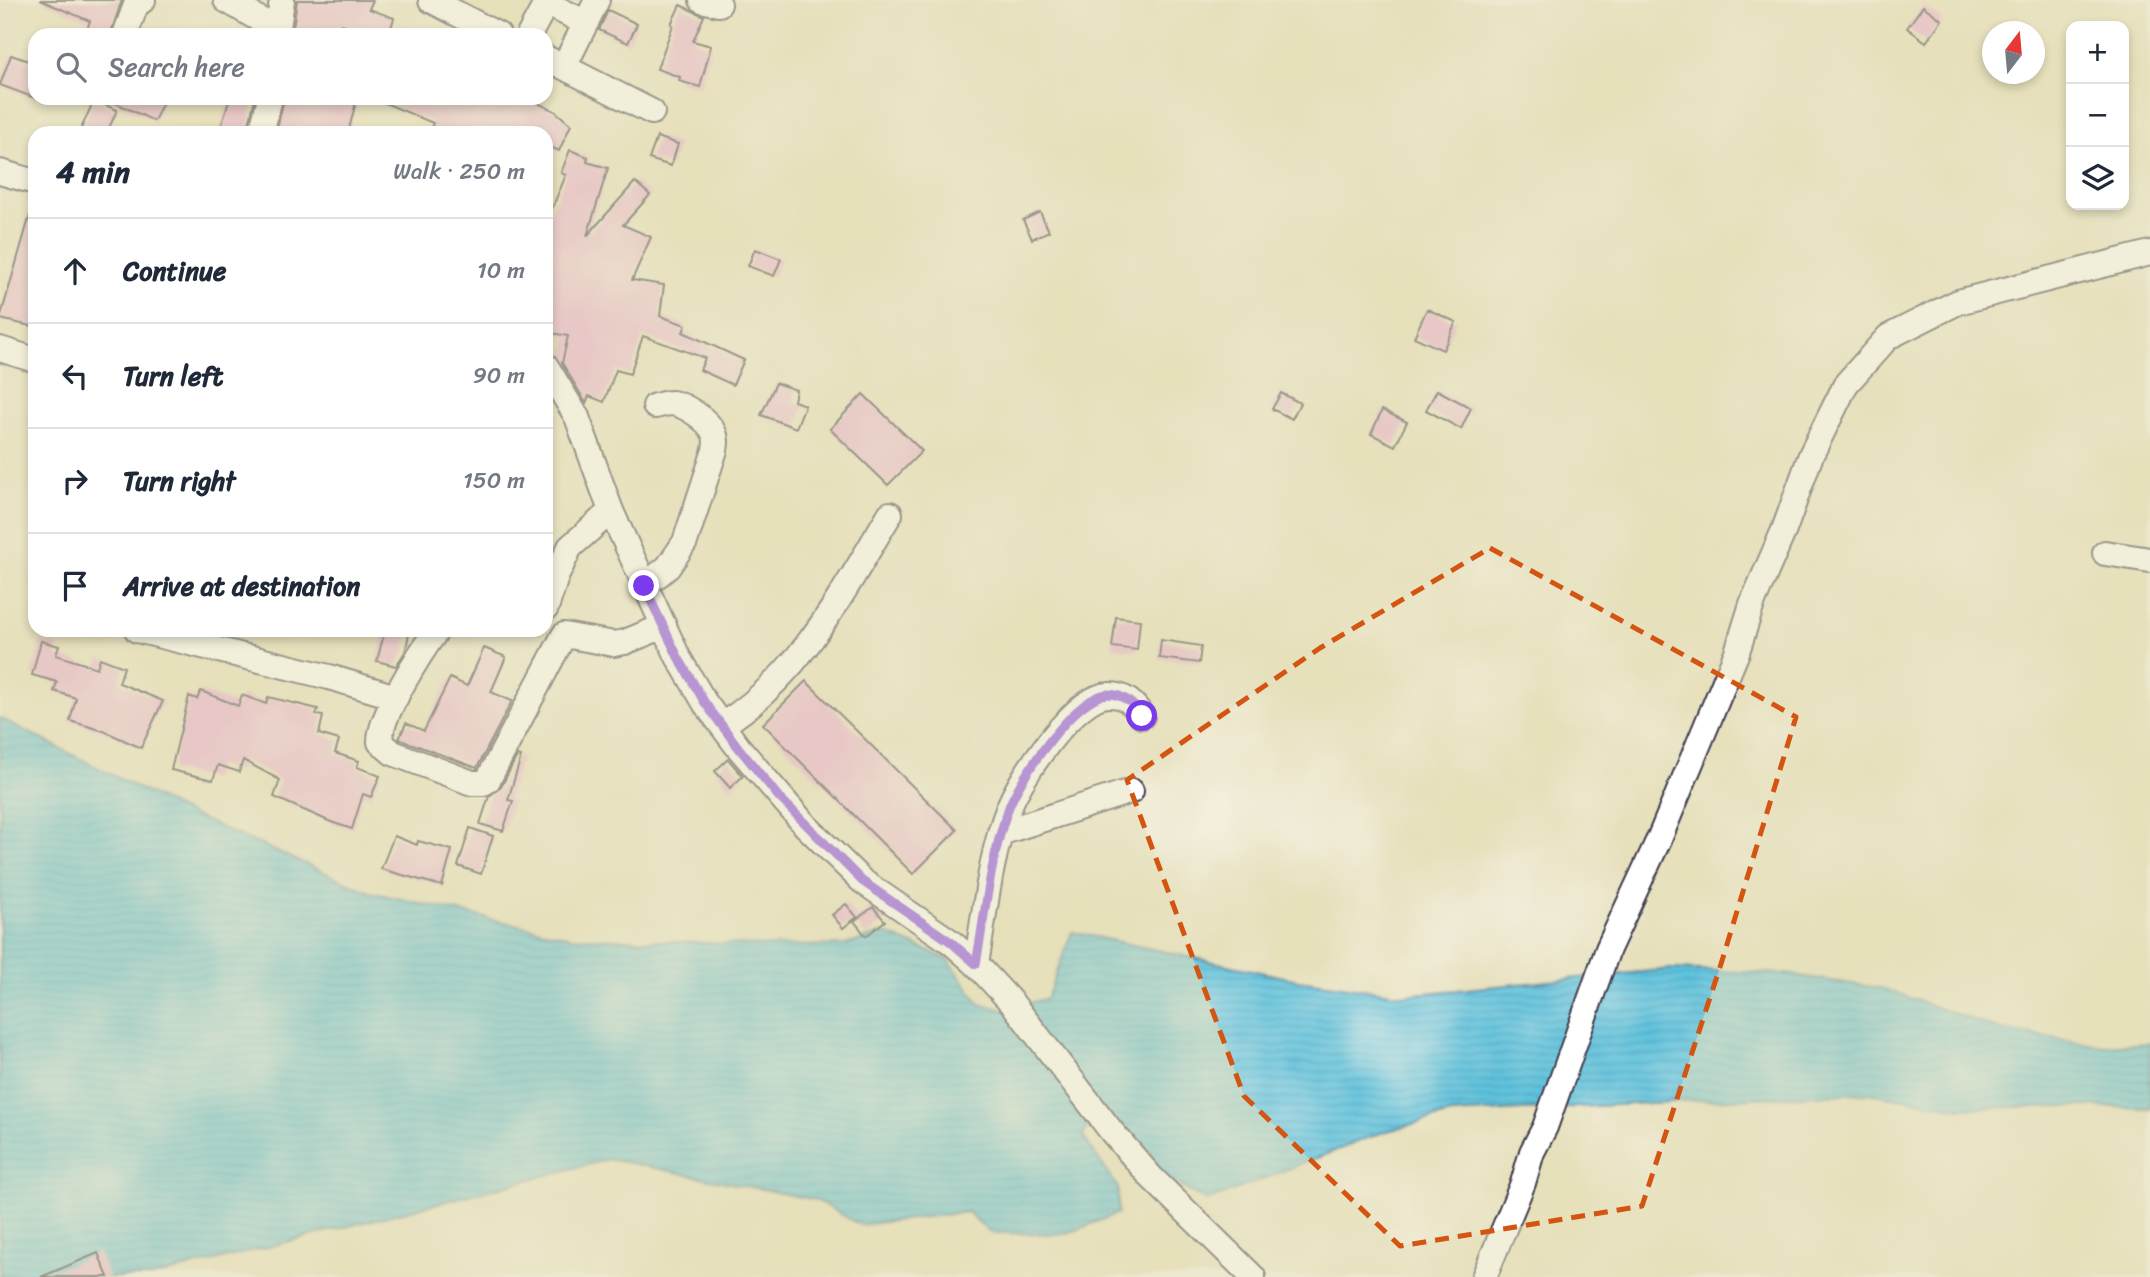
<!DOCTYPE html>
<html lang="en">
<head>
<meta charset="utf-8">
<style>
	body { margin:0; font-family:Sriracha,sans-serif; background:#f6f6f7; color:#1f2937 }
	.controls { position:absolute; right:21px; top:21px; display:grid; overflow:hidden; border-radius:14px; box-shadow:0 4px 10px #0003 }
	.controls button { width:63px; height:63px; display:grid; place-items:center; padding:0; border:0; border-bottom:2px solid #e0e1e3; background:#fff; color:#1f2937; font:35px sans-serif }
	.compass { position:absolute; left:1982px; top:21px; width:63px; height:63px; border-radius:50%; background:#fff; box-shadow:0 4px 10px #0003; rotate:16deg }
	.stop { position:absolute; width:21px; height:21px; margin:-16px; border:5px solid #7c3aed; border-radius:50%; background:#fff }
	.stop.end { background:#7c3aed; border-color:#fff; box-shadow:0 2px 7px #0008 }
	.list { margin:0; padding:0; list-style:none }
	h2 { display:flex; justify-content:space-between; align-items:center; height:91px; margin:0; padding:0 28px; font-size:30px }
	h2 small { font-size:23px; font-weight:400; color:#747a83 }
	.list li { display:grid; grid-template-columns:46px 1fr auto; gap:21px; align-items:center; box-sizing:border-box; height:105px; padding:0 28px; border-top:2px solid #e0e1e3 }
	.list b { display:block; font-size:26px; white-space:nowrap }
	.list em { font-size:23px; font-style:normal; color:#747a83 }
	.icon { flex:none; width:38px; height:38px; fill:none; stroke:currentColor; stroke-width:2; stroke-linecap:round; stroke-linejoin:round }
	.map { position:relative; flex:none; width:2150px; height:1277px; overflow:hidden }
	.search { position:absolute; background:#fff; box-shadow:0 4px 10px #0003; left:28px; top:28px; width:525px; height:77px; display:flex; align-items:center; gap:18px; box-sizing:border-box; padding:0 24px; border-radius:21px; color:#747a83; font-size:26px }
	.panel { position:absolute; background:#fff; box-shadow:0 4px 10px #0003; left:28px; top:126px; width:525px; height:511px; border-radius:21px }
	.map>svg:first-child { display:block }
	.water { fill:url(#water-rules); stroke:#40728c; stroke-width:2 }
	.building { fill:#eaacd2 }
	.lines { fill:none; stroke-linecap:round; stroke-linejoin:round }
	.minor-casing { stroke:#3f3e4e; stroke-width:28 }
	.minor { stroke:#fff; stroke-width:24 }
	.route { stroke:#7c3aed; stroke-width:9 }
	.marked { fill:none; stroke:#d45411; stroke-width:5; stroke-dasharray:14 9; stroke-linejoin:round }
</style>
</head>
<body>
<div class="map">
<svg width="2150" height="1277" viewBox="0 0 2150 1277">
	<defs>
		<pattern id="water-rules" width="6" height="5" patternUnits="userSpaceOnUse" patternTransform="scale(1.75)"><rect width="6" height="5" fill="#5fc2dd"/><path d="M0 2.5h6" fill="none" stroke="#52a6bf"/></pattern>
	</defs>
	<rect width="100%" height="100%" fill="#f7f3e8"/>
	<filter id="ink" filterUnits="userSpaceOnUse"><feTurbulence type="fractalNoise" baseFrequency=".0143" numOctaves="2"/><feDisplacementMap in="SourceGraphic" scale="14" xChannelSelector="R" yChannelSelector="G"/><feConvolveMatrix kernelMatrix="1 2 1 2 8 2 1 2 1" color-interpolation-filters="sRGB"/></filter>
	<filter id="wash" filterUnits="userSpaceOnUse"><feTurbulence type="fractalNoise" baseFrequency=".00686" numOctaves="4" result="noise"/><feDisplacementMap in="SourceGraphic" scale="28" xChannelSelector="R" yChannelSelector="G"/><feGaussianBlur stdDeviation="1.57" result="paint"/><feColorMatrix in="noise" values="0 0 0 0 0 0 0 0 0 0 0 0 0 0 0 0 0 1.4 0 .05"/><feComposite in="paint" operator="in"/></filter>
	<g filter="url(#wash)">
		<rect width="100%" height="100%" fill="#e6e0bb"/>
		<path class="water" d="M0,718l185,94 185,80 202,45 199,9 74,-1 39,-12 64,26 32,45 25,6 42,-12 25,-66 226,48 107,15 267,-26 114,5 99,15 116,41 103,16 46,-3v65l-70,-2 -120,2 -93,-15 -179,8 -237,13 -68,18 -176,69 -40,-22 -60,-63 -18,7 -6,13 35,52v25l-51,21 -77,-1 -22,-21 -108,13 -44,-25 -207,-41 -457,118h-152z"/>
		<g id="blocks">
			<g class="building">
				<path d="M40,0h82l-12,35h-25l5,-14z"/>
				<path d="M297,0h76l-4,9 25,9 -5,17h-12l-35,-11 -1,11h-49z"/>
				<path d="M680,5l24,11 -11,25 18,5 -11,41 -21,-6 1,-4 -23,-8 16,-44 -2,-1z"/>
				<path d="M1923,6l19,14 -16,22 -19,-14z"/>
				<path d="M608,10l29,14 -9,19 -29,-13z"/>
				<path d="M11,55l24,8v35l-35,-13z"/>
				<path d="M105,98h60l-11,23z"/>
				<path d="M230,98h25l-8,35h-28z"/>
				<path d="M284,98h73l-9,35h-72z"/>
				<path d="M373,98h154l28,13 16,14 -12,26 -13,-6v-12h-117l4,-10z"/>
				<path d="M94,100l23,10 -10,23h-28z"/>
				<path d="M657,137l21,7 -7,22 -22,-7z"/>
				<path d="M570,150l18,7 -1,5 21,6 -21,68 48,-54 15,13 -27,30 28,12 -19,43 32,5 -4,31 26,9 -3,7 61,28 -11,25 -33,-15 5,-12 -62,-22 -13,38 -14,-4 -12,32 -15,-6 -3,7 -24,-40 6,-27 -22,-4v-109l20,-48 -5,-2z"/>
				<path d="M1040,212l9,19 -17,8 -9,-19z"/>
				<path d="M30,215l5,1v111l-35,-8z"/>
				<path d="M755,249l26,10 -7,17 -26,-10z"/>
				<path d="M1427,309l29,13 -13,28 -29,-13z"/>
				<path d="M776,383l20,7 -2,11 11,4 -9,23 -35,-13z"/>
				<path d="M1437,390l34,18 -10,21 -35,-19z"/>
				<path d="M1281,393l19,10 -8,16 -20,-10z"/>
				<path d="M863,394l59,57 -34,34 -58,-56z"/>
				<path d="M1382,410l25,12 -12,24 -24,-12z"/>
				<path d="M1116,617l24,3 -3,30 -25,-3z"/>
				<path d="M385,630h25l-5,22 -9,14 -19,-5z"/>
				<path d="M1161,640l40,6 -2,17 -40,-5z"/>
				<path d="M41,641l18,5 -3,9 41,13 3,-10 24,9 -5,16 44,18 -22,47 -37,-17 -34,-10 6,-23 -22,-7 3,-9 -25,-7z"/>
				<path d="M484,648l22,9 -15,35 21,9 -35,67 -78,-29 7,-16 18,8 26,-53 17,8z"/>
				<path d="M806,681l151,149 -44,44 -150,-150z"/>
				<path d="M201,691l37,15 4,-11 24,9 2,-7 50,12 -2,6 7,1 -4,18 20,6 -4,13 24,8 -2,6 23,9 -9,21 -8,-3 -11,35 -21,-7 -57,-25 6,-17 -37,-20 -4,12 -21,-7 -5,15 -42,-10 18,-74 8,3z"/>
				<path d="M517,756l4,1 -13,43 5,1 -10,30 -23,-7 9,-28 12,-9z"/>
				<path d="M728,759l15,17 -13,12 -15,-17z"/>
				<path d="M470,828l23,8 -12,38 -23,-8z"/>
				<path d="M394,836l23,9 1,-4 34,9 -10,36 -61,-17z"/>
				<path d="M846,904l11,13 -14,11 -11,-13z"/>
				<path d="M873,907l12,14 -19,15 -12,-15z"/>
				<path d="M98,1253l10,24h-67z"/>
			</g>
		</g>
	</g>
	<g filter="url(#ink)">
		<use href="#blocks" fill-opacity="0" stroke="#3f3e4e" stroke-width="2"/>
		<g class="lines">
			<defs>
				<g id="minor">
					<path d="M226,0l50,29"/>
					<path d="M431,0l67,35"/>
					<path d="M702,0l17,4"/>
					<path d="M546,3l40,20"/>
					<path d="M125,35l11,-30 7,-5"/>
					<path d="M277,35l5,-35"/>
					<path d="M529,35l19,-35"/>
					<path d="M546,58l106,54"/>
					<path d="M564,67l33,-67"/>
					<path d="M261,133l9,-35"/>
					<path d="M0,172l35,10"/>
					<path d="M0,349l35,11"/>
					<path d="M546,366l31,51 34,94 67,146 27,46 33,44 68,79 56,55 89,61 25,22 37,40 99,128 39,45 102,100"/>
					<path d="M2105,553l45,7"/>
					<path d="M644,586l24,-19 17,-25 30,-92c1,-6 2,-11 -1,-17 -6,-13 -28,-28 -42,-30 -6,0 -12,2 -17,3"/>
					<path d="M546,608l10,-31 14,-30 41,-36"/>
					<path d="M137,630l192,47 67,20"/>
					<path d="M437,630c-15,20 -59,89 -57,112l13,11 79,30h12l4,-3 76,-145 50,9 11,-2 39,-16"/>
					<path d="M722,725c79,-49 121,-134 168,-211"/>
					<path d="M1000,833l131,-42"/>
					<path d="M976,964c9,-51 14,-109 33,-157 11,-29 66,-111 99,-112 17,-1 26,9 34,21"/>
					<path d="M1484,1277l39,-94 9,-31 13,-25 63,-178 52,-112 77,-185 15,-48 32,-74 27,-75 35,-71 42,-47 70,-35 192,-49"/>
				</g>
			</defs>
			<use href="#minor" class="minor-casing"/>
			<use href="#minor" class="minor"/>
		</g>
	</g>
	<g class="lines" filter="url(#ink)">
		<path class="route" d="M644,586l34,71 27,46 33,44 40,49 84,85 89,61 25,22c9,-50 15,-110 33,-157 11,-29 66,-111 99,-113 16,0 26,10 34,22"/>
	</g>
	<path d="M0 0H2150V1277H0ZM1490,548l306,169 -75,247 -79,242 -242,40 -156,-150 -117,-316 193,-132z" fill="#e6e0bb" fill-opacity=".55" fill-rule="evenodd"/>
	<path class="marked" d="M1490,548l306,169 -75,247 -79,242 -242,40 -156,-150 -117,-316 193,-132z"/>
</svg>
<div class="controls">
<button>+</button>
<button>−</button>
<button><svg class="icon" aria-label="layers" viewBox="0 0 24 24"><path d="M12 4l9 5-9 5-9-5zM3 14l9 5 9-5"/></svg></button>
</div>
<svg class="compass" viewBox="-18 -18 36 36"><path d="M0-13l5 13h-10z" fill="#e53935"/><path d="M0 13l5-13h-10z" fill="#747a83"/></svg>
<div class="stop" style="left:1142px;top:716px"></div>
<div class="stop end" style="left:644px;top:586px"></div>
<div class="search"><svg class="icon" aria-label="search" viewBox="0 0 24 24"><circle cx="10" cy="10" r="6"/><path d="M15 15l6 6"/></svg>Search here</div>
<section class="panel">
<h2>4 min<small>Walk · 250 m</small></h2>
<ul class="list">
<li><svg class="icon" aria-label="ahead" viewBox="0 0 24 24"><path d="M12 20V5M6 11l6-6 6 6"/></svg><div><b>Continue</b></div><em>10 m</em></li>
<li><svg class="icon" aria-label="left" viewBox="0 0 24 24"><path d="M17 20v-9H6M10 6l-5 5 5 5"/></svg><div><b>Turn left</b></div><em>90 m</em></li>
<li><svg class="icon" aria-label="right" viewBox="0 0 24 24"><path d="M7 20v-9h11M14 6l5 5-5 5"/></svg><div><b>Turn right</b></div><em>150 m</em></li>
<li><svg class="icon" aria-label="arrive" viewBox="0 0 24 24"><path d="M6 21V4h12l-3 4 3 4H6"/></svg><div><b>Arrive at destination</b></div></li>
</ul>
</section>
</div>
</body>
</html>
